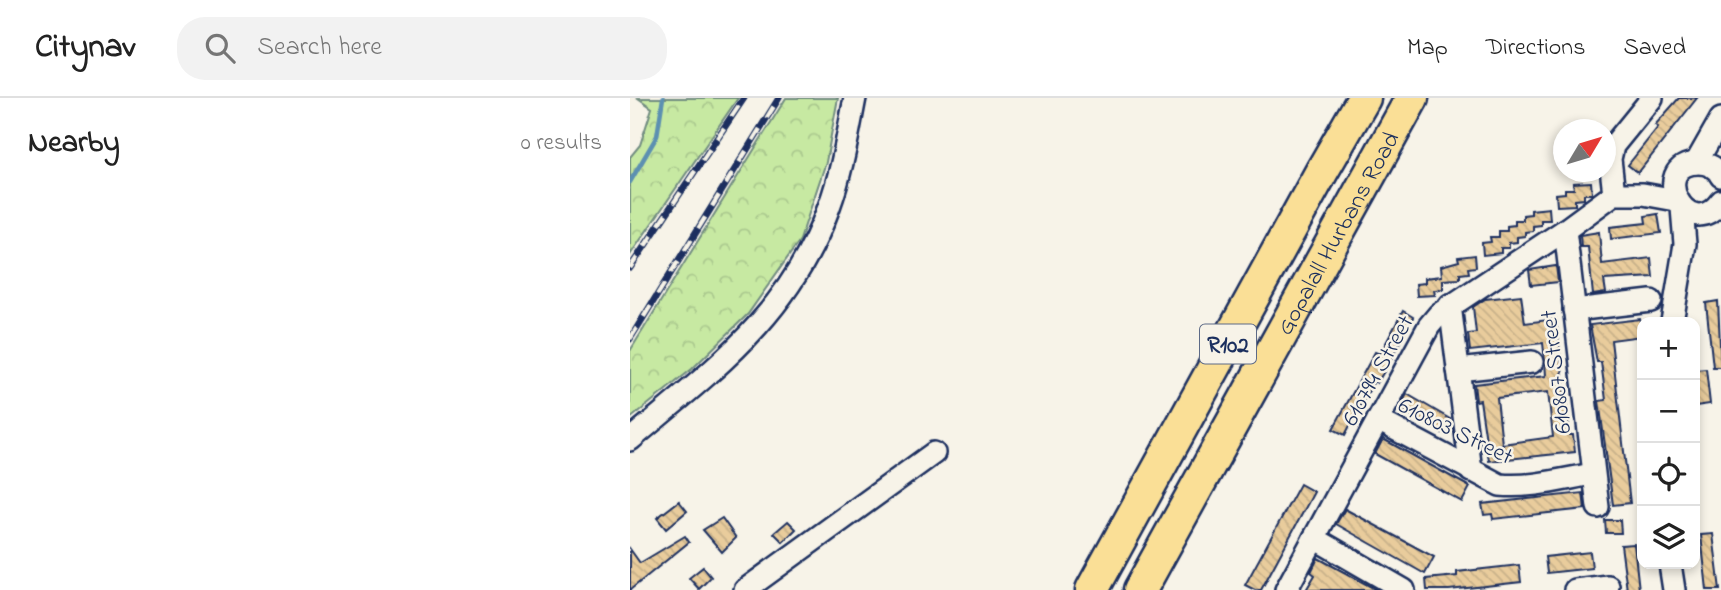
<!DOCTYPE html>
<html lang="en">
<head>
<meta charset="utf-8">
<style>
	body { margin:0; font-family:"Indie Flower",sans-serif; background:#f2f2f2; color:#222 }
	.controls { position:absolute; right:21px; bottom:21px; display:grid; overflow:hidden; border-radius:14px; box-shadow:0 4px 10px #0003 }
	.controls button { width:63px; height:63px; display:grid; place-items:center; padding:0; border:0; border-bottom:2px solid #e0e0e0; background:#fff; color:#222; font:35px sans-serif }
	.compass { position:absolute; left:923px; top:21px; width:63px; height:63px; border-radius:50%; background:#fff; box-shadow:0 4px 10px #0003; rotate:52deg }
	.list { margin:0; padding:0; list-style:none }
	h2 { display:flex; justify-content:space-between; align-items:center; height:91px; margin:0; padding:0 28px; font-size:30px }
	h2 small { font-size:23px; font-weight:400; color:#767676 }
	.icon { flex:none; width:38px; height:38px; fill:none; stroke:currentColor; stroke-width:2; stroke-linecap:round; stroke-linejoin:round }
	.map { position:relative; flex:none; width:1091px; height:492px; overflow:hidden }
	header { display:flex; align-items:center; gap:42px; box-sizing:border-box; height:98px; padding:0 35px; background:#fff; border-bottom:2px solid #e0e0e0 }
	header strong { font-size:33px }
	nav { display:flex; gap:38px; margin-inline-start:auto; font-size:24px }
	.search { width:490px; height:63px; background:#f2f2f2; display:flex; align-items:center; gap:18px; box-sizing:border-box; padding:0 24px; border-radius:28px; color:#767676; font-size:26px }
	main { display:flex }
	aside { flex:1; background:#fff }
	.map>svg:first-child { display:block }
	.forest { fill:url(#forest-crowns); stroke:#718c80; stroke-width:2 }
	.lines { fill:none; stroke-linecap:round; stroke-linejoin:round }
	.stream { stroke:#5c90b1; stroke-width:4.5 }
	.building { fill:url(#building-back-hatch); stroke:#1b2f5e; stroke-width:2; fill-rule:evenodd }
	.minor-casing { stroke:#1b2f5e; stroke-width:26 }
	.highway-casing { stroke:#1b2f5e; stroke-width:37 }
	.minor { stroke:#f7f3e8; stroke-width:21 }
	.highway { stroke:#fadf96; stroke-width:32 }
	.rail-casing { stroke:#1b2f5e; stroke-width:7 }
	.rail { stroke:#f7f3e8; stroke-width:4.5; stroke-dasharray:13; stroke-linecap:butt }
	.labels { text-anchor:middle; stroke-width:5; stroke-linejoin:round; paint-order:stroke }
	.shield { fill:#f7f3e8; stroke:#5d6a87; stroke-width:2 }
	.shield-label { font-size:23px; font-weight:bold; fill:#1b2f5e }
	.street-label { font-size:24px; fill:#1b2f5e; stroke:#f7f3e8 }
</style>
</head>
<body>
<header>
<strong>Citynav</strong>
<div class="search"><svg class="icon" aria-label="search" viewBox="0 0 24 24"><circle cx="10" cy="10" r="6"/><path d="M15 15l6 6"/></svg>Search here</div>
<nav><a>Map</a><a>Directions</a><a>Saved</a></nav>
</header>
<main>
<aside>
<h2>Nearby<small>0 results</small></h2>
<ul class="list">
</ul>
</aside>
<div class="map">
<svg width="1091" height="492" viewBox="0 0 1091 492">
	<defs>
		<pattern id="forest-crowns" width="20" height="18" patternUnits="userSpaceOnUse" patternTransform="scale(1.75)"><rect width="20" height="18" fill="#c7e9a2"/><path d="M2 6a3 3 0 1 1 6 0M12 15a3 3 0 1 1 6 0" fill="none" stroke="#aac88e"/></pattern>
		<pattern id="building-back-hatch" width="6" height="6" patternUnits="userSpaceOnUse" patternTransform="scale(1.75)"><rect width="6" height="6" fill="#e9cc9c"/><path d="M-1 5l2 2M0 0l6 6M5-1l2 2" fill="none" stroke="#c7b089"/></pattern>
	</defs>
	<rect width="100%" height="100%" fill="#f7f3e8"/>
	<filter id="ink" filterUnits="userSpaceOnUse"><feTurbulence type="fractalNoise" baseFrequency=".0143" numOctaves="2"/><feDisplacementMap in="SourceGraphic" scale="14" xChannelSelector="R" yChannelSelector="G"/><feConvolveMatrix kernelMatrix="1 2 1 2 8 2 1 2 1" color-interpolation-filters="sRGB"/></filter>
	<g filter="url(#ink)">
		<g class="forest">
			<path d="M8,0h100l-108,157v-98l10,-12 12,-37z"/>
			<path d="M156,0h52l-12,64 -26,78 -52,74 -56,55 -62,50v-68z"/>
		</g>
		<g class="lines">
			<path class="stream" d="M0,84l27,-46 6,-38"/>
		</g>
		<g class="building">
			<path d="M1049,0h18l-59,75 -10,-8 30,-38 -3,-2z"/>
			<path d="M961,84l1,12h-8v5l-9,1v5l-18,1 -1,-12 9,-1v-4h9l-1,-6z"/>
			<path d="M919,110l1,12h-9v5l-8,1v5l-8,1v4l-8,1v5l-8,1v5h-8v5l-18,2 -1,-12 9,-1 -1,-5h9v-6h8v-5l8,-1v-5h8v-5l8,-1v-4z"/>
			<path d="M1028,116l3,19 -50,6 -1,-12 36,-4 -1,-7z"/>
			<path d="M969,134l3,32 49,-6 2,19 -49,3 2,13 -13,2 -5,-48h-7l-1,-12z"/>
			<path d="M845,157l1,12 -8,1 1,5 -9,1v5l-17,1v9l-9,1 1,5 -18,1 -1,-12 9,-1v-5l17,-2 -1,-10 18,-5 -1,-4z"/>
			<path d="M926,168l2,16 -27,3 -2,-15z"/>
			<path d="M891,197l4,28 31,-4 14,116h3l2,17 -86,9 -9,-61 -4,1 -2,-17 72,-8 -1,-15 -2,-18 -73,8 -2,-17 8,-1 -3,-26 12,-8zM918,294l5,45 -51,7 -5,-46z"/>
			<path d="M1088,203l3,66h-8l-7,-64z"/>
			<path d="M773,213l10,6 -27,51 -9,15 -3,-2 -29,54 -12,-6 42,-77 5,2z"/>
			<path d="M1010,221l2,17 -31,4 19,163 -17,2 -14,-104 7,-1 -5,-38h-4l-7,-37z"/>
			<path d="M1076,271l4,35 -15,2v-36z"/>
			<path d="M777,296l43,25 -8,14 -43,-24z"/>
			<path d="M753,341l87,48 -8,15 -87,-48z"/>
			<path d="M670,386l14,8 -53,98h-6l-10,-5z"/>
			<path d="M953,395l2,16 -92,10 -1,-5 -8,1 -2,-11z"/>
			<path d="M49,403l8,10 -21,18 -9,-11z"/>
			<path d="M715,411l89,48 -9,17 -89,-50z"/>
			<path d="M92,420l14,20 -14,14 -19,-22z"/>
			<path d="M975,422h15l1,13h-15z"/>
			<path d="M158,423l8,8 -13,13 -9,-9z"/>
			<path d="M1083,436l7,56h-13l-6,-55z"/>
			<path d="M55,438l4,6 -59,48v-41l10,14z"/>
			<path d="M1004,446l5,46h-12l-6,-45z"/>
			<path d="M960,454l2,16 -45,5 -2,-16z"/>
			<path d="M688,460l59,32h-71l9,-15 -4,-3z"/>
			<path d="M889,467l2,17 -72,8h-22l-1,-11 31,-3v-4z"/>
			<path d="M73,469l8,10 -12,12 -10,-11z"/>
		</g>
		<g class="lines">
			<defs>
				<g id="minor">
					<path d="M1066,65l25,-44"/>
					<path d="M1091,78c-4,-8 -13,-13 -23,-13 -51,1 -11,84 23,38"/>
					<path d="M984,96l-4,-35 3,-13 39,-48"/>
					<path d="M935,132l33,277"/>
					<path d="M820,207l21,166"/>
					<path d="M944,212l77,-9"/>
					<path d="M1042,224l13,-78 -3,-36"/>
					<path d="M828,272l74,-8"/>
					<path d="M748,322l122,65c31,3 63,-6 93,-11"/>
					<path d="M0,342c84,-71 160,-125 199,-233 13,-35 19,-73 26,-109"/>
					<path d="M684,440l90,52"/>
					<path d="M1040,466l4,26"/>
					<path d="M115,492l189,-137"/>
					<path d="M656,492l143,-264 10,-12 126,-84 49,-36h29l33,6"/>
					<path d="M945,492l33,-4"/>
				</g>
				<g id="highway">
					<path d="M462,492l230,-419 42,-73"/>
					<path id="s1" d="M510,492l272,-492"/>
				</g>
			</defs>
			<use href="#minor" class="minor-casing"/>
			<use href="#highway" class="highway-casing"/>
			<use href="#minor" class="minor"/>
			<use href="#highway" class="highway"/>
			<defs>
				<g id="rail">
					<path d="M0,170l114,-170"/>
					<path d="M0,241l149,-241"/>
				</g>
			</defs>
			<use href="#rail" class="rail-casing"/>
			<use href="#rail" class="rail"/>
		</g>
	</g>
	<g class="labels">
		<rect class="shield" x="570" y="226.5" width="56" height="39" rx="5"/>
		<g class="shield-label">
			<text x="598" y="254">R102</text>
		</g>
		<g class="street-label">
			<text dy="8" stroke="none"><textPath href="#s1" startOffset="408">Gopalall Hurbans Road</textPath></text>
			<text transform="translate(747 272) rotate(-61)" y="8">610794 Street</text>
			<text transform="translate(925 274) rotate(-97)" y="8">610807 Street</text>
			<text transform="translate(826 332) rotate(26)" y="8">610803 Street</text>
		</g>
	</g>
</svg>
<div class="controls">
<button>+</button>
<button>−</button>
<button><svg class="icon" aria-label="locate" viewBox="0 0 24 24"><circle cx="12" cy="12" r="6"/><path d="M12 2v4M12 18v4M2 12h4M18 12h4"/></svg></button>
<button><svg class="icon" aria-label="layers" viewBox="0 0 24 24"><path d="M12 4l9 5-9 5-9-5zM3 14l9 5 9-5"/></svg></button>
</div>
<svg class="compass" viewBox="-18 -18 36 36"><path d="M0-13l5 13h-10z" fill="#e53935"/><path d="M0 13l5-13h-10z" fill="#767676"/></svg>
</div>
</main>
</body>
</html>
